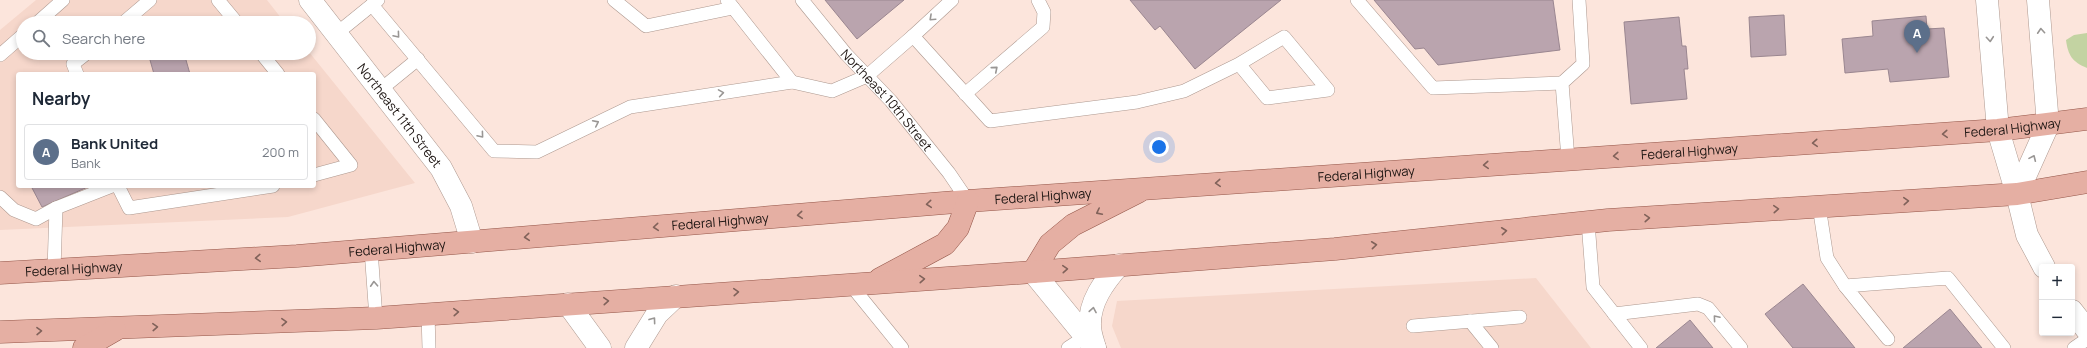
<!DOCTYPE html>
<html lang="en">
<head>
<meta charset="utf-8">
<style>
	body { margin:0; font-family:Manrope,sans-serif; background:#f2f2f3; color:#1f2937 }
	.controls { position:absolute; right:12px; bottom:12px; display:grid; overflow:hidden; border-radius:4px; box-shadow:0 2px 6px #0003 }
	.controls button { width:36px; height:36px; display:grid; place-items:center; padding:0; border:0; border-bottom:1px solid #e0e1e3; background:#fff; color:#1f2937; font:20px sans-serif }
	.you { position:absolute; left:1159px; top:147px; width:14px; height:14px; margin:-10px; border:3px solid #fff; border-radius:50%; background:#1a73e8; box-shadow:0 0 0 6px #1a73e833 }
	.badge { display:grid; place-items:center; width:26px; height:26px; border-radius:50%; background:#b45309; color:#fff; font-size:13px; font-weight:700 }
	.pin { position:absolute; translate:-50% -33px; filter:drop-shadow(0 1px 2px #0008) }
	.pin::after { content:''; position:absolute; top:21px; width:14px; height:12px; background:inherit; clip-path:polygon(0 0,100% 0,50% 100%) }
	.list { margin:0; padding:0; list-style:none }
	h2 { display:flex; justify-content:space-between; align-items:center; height:52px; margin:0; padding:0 16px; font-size:17px }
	h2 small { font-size:13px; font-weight:400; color:#747a83 }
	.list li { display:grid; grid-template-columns:26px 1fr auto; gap:12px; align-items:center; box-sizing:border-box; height:56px; margin:0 8px 8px; padding:0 8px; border:1px solid #e0e1e3; border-radius:4px }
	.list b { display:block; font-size:15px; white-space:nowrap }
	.list p { margin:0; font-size:13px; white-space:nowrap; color:#747a83 }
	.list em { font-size:13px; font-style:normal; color:#747a83 }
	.icon { flex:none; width:22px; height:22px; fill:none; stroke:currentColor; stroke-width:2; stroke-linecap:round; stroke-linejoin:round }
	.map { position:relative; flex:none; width:2087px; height:348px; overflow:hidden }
	.search { position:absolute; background:#fff; box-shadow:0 2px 6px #0003; left:16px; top:16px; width:300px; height:44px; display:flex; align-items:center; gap:10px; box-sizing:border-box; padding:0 14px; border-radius:22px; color:#747a83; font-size:15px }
	.panel { position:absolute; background:#fff; box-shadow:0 2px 6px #0003; left:16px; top:72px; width:300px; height:116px; border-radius:4px }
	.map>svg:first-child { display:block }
	.built { fill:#f6d7cb; fill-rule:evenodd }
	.green { fill:#c3d3a2 }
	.building { fill:#baa4ae; stroke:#9a8690 }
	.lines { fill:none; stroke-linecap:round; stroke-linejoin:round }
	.lane-casing { stroke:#ad988f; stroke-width:14 }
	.street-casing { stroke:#ad988f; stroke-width:23 }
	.secondary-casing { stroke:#ad988f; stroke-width:23 }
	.primary-casing { stroke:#945649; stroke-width:23 }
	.lane { stroke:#fff; stroke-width:13 }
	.street { stroke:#fff; stroke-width:22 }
	.secondary { stroke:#fff; stroke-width:22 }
	.primary { stroke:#e5afa3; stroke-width:22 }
	.oneway { stroke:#999694 }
	.oneway2 { stroke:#81625a }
	.labels { text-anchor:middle; stroke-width:3.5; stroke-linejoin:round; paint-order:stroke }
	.street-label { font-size:13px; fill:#1d1512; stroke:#fff }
</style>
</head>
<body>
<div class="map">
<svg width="2087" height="348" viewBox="0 0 2087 348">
	<rect width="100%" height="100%" fill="#fce5dc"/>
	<g class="built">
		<path d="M36,0h231l18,23h-262v30l286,-1 106,131 -127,34 -288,13v-200zM18,74h296v112h-296z"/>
		<path d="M1536,278l55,70h-470l-9,-22 5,-25z"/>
	</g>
	<path class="green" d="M2087,33v35c-15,-6 -19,-13 -21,-28l8,-5z"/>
	<g class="building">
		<path d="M825,0h79l-47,39z"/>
		<path d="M1130,0h151l-86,69 -35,-43 -5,4z"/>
		<path d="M1374,0h179l7,50 -122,15 -14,-17 -9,1z"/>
		<path d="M1784,15l2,40 -35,2 -2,-40z"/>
		<path d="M1926,16l1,13 17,-1 5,49 -59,5 -2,-13 -43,4 -3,-34 31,-3 -1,-15z"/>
		<path d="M1679,17l3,29h4l2,23h-4l3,30 -56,5 -7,-82z"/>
		<path d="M148,53h36l6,21h-36z"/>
		<path d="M31,186h59l-48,21z"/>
		<path d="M1803,284l52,64h-62l-28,-34z"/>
		<path d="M1950,309l32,39h-79z"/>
		<path d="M1690,320l23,28h-57z"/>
	</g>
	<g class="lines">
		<defs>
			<g id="lane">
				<path d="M218,0l19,23"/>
				<path d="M614,0l32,26 87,-18"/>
				<path d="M727,0l65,82"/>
				<path id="s1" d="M802,0l44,54 45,47 58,72 19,28"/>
				<path d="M1357,0l76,88 129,-5"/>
				<path d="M372,5l122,146 43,1 93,-45 162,-25 40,9 35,-15 46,-40 77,85 147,-19 47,-11 55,-27 28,34 61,-8 -44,-53 -45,27"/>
				<path d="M37,23l26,-23"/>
				<path d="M123,23l27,-23"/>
				<path d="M336,34l42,-34"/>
				<path d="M913,36l39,-36"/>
				<path d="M261,53l17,21"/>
				<path d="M0,55l23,-20"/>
				<path d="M77,74l-4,-10 14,-11"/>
				<path d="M380,90l38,-31"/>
				<path d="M965,94l78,-67 1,-15 -6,-12"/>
				<path d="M314,119l37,46 -37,10"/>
				<path d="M1568,159l-6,-76 21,-19 -4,-64"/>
				<path d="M118,186l11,22 144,-22"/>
				<path d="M0,197l14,13 22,9 20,-11"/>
				<path d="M1819,206l8,52 18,28"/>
				<path d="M1588,222l5,65 48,61"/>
				<path d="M371,250l5,68"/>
				<path d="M54,270l2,-62 56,-22"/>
				<path d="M850,284l52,64"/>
				<path d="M428,314l1,34"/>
				<path d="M1614,314l84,-10 10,4 33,40"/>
				<path d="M1470,321l22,27"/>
				<path d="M1413,326l107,-9"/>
				<path d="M1888,339l-43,-53 103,-8 56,70"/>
				<path d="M1068,348l17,-11"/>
				<path d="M2074,348l13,-9"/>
			</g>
			<g id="street">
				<path id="s2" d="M310,0l131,168 20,38 11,36"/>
				<path d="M1033,272l62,76"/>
				<path d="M568,304l32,44"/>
				<path d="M636,348l21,-34 19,-18"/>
				<path d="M1095,348c-2,-7 -5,-15 -5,-22 -1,-24 14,-44 29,-61"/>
			</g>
			<g id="secondary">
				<path d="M1987,0l11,130 19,64 10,41 17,32"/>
				<path d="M2017,194l31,-69 -10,-125"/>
				<path d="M2072,311l15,19"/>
			</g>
			<g id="primary">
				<path d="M1033,272l17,-28 23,-19 65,-33"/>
				<path id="s3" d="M0,273l297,-17 671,-55 1030,-71 89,-11"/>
				<path d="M880,279l65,-35 13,-16 10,-27"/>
				<path d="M0,332l376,-14 657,-46 302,-23 273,-29 409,-26 70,-12"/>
				<path d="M84,348l31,-18"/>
			</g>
		</defs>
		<use href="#lane" class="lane-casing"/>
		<use href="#street" class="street-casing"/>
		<use href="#secondary" class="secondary-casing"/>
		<use href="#primary" class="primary-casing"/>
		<use href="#lane" class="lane"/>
		<use href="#street" class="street"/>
		<use href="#secondary" class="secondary"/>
		<use href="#primary" class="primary"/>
	</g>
	<defs><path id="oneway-chevron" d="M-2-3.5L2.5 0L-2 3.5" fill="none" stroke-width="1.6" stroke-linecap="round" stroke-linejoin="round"/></defs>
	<g class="oneway">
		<use href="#oneway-chevron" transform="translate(932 18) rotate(137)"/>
		<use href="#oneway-chevron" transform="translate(2041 31) rotate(-94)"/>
		<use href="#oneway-chevron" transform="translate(397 35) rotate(50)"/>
		<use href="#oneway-chevron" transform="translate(1990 39) rotate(85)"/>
		<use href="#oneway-chevron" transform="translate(995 69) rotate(-40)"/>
		<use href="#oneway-chevron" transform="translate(721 93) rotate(-9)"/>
		<use href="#oneway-chevron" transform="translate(596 123) rotate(-26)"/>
		<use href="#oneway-chevron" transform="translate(481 135) rotate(50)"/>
		<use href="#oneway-chevron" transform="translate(2033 158) rotate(-66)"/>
		<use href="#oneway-chevron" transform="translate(374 284) rotate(-93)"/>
		<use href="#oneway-chevron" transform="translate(1093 310) rotate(-80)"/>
		<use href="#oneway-chevron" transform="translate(1716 318) rotate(-130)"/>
		<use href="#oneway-chevron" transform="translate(653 320) rotate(-54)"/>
	</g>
	<g class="oneway2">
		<use href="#oneway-chevron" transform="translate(1945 134) rotate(176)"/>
		<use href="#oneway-chevron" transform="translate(1815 143) rotate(176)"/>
		<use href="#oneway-chevron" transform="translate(1616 156) rotate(176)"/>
		<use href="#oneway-chevron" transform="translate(1486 165) rotate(176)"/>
		<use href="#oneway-chevron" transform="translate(1218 183) rotate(176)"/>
		<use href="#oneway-chevron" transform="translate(1906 201) rotate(-4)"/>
		<use href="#oneway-chevron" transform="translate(929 204) rotate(175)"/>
		<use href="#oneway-chevron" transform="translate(1776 209) rotate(-4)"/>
		<use href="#oneway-chevron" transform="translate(1099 212) rotate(153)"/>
		<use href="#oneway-chevron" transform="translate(800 215) rotate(175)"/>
		<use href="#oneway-chevron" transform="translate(1647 218) rotate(-4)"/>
		<use href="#oneway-chevron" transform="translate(656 227) rotate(175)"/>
		<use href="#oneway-chevron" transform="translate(1504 231) rotate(-6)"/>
		<use href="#oneway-chevron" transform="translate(527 237) rotate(175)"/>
		<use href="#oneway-chevron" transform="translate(1374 245) rotate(-6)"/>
		<use href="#oneway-chevron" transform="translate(258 258) rotate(177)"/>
		<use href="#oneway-chevron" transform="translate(1065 269) rotate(-4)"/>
		<use href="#oneway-chevron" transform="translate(922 279) rotate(-4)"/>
		<use href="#oneway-chevron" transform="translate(736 292) rotate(-4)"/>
		<use href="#oneway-chevron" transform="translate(606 301) rotate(-4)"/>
		<use href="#oneway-chevron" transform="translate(456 312) rotate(-4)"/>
		<use href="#oneway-chevron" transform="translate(284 322) rotate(-3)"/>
		<use href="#oneway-chevron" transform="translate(155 327) rotate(-3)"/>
		<use href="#oneway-chevron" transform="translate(39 331) rotate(-1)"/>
	</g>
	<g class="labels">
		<g class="street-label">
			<text dy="5" stroke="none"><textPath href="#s1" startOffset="131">Northeast 10th Street</textPath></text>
			<text dy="5" stroke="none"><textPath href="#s2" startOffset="146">Northeast 11th Street</textPath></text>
			<text dy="5" stroke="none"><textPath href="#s3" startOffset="2018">Federal Highway</textPath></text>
			<text dy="5" stroke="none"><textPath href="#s3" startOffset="1694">Federal Highway</textPath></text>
			<text dy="5" stroke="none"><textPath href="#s3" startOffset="1370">Federal Highway</textPath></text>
			<text dy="5" stroke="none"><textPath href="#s3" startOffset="1046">Federal Highway</textPath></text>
			<text dy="5" stroke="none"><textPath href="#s3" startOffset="722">Federal Highway</textPath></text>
			<text dy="5" stroke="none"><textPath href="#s3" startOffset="398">Federal Highway</textPath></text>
			<text dy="5" stroke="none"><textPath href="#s3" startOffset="74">Federal Highway</textPath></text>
		</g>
	</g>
</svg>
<div class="controls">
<button>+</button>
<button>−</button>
</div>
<div class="you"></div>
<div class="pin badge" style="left:1917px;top:53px;background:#5c6f8a">A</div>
<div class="search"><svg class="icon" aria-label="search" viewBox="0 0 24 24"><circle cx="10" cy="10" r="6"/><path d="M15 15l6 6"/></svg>Search here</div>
<section class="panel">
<h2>Nearby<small></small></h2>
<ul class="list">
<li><span class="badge" style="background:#5c6f8a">A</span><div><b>Bank United</b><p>Bank</p></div><em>200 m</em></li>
</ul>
</section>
</div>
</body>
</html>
